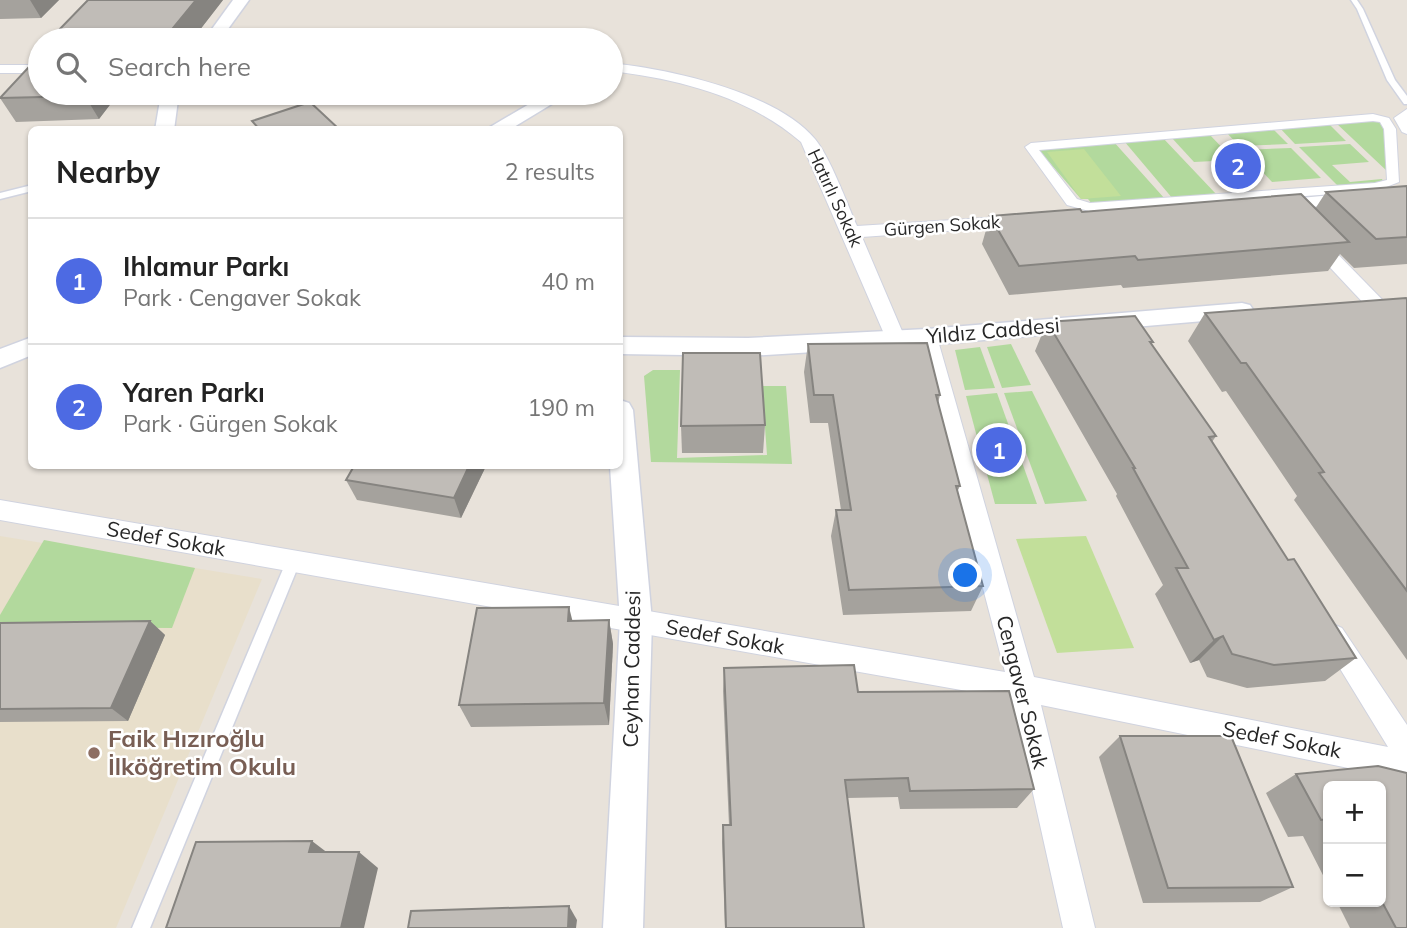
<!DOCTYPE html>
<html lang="en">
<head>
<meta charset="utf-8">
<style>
	body { margin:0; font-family:Mulish,sans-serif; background:#f2f2f2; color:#222 }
	.controls { position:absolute; right:21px; bottom:21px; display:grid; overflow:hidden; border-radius:10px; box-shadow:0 2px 5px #0004 }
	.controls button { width:63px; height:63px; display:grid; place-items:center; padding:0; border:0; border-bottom:2px solid #e0e0e0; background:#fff; color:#222; font:35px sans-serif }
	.you { position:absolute; left:966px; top:576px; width:24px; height:24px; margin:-18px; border:5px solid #fff; border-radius:50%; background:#1a73e8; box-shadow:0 0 0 10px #1a73e833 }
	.badge { display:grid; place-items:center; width:46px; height:46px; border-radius:50%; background:#4d6ae3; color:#fff; font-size:23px; font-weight:700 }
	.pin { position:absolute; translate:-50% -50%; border:4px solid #fff; box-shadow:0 2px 7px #0006 }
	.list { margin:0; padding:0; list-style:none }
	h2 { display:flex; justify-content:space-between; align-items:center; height:91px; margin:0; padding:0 28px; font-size:30px }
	h2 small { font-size:23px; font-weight:400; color:#767676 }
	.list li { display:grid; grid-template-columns:46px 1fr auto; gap:21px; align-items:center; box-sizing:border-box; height:126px; padding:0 28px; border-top:2px solid #e0e0e0 }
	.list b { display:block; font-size:26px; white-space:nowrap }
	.list p { margin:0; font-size:23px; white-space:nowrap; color:#767676 }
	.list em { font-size:23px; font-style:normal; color:#767676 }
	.icon { flex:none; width:38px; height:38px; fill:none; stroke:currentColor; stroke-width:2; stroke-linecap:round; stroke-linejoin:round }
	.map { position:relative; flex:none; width:1407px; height:928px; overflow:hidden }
	.search { position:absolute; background:#fff; box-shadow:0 2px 5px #0004; left:28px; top:28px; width:595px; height:77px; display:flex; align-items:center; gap:18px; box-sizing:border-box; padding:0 24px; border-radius:38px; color:#767676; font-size:26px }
	.panel { position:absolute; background:#fff; box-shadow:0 2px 5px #0004; left:28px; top:126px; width:595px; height:343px; border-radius:10px }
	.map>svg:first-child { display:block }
	.education { fill:#e8dfcb }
	.green { fill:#b2d99d }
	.pitch { fill:#c2df9a }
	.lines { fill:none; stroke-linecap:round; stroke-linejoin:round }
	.service-casing { stroke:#d0d3df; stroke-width:3 }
	.pedestrian-casing { stroke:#d0d3df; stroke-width:2 }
	.minor-casing { stroke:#d0d3df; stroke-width:2 }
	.tertiary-casing { stroke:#d0d3df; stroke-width:3 }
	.service { fill:#fff; fill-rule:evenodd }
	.pedestrian { fill:#fff; fill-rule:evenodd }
	.minor { fill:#fff; fill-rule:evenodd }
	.tertiary { fill:#fff; fill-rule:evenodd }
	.wall { fill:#a5a29d }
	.shaded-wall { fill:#868480 }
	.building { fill:#c0bcb7; stroke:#868480; stroke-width:2 }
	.education-dot { fill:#8d6e63; stroke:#fff; stroke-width:2.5 }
	.labels { text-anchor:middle; stroke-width:5; stroke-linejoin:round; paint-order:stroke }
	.far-street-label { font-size:18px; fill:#272727; stroke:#fff }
	.street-label { font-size:21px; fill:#272727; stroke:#fff }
	.near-education-label { font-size:24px; font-weight:bold; fill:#785e54; stroke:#fff; text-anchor:start }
</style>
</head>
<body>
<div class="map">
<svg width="1407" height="928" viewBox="0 0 1407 928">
	<rect width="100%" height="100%" fill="#e8e2da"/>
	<path class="education" d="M0,536l262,43 -146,349h-116z"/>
	<g class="green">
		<path d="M1379,119l5,4 4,49 -52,-49z"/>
		<path d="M1328,123l18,18 -51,3 -16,-17z"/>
		<path d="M1272,128l16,16 -49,2 -13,-14z"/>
		<path d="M1208,133l26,27 -40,2 -23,-25z"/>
		<path d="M1162,137l55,58 -44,4 -49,-58z"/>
		<path d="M1113,141l52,58 -72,6 -5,-6h-7l-44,-51z"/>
		<path d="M1350,144l19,18 -37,3 18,17 32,-3 2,4 -44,5 -41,-41z"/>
		<path d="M1291,148l30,30 -49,4 -30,-32z"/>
		<path d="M1011,344l20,41 -29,3 -15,-41z"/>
		<path d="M980,347l15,41 -30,2 -10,-40z"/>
		<path d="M653,370h27l-3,88 90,-3 -5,-69h24l6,78 -141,-2 -7,-86z"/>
		<path d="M1032,391l55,110 -42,3 -41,-111z"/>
		<path d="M997,393l40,111h-42l-29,-108z"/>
		<path d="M44,540l151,28 -23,60 -172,-1v-12z"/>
	</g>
	<g class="pitch">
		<path d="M1084,149l37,47 -40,3 -34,-47z"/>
		<path d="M1086,536l48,112 -77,5 -41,-114z"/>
	</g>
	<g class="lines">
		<defs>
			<g id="service">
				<path d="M1351,0h6l6,9 32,71 12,16v8h-3l-17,-24 -30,-71z"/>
				<path d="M32,185v6l-32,8v-6z"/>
				<path d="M293,556l5,2 2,4 -150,366h-18l154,-366 2,-4z"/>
			</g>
			<path id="pedestrian" d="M1373,114l16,4 7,11 3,53 -23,9 -287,20 -22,-6 -42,-58 6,-4zM1373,121l7,1 4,7 3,51 -12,3 -285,20 -13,-4 -38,-49z"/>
			<g id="minor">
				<path d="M611,63c58,6 165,29 204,76 15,18 32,64 42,87l160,-10 9,5 -9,5 -155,11 43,101 -3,5h-14l-87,-201c-52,-45 -122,-63 -190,-71z"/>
				<rect x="0" y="65" width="40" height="8"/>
				<path d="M1407,109v25l-5,-2 -8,-14z"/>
				<path d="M1407,188v10l-128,12 -9,-5 9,-5z"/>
				<path d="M1313,234l6,1 88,90v19l-7,-2 -93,-99 -3,-4 3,-4z"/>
				<path d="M927,330l7,2 3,5 97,340 354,70 -68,-111 4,-8 9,-4 9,4 65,97v55l-366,-75 54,223h-32l-51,-229 -1012,-179v-20l1005,172 -88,-335 3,-5z"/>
			</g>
			<g id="tertiary">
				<path d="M233,0h16l-29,40h-16z"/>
				<path d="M165,93h18l-5,7 -4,30h-19l5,-30z"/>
				<path d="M548,93h22l-61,37h-24z"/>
				<path d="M1242,303l8,2 4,6 -4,6 -323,28 -179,11 -128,-2v-17l128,1 179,-9z"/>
				<path d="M32,337v18l-32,13v-19z"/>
				<path d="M620,400l9,3 4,7 19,211 -9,307h-40l17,-307 -10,-155h10z"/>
			</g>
		</defs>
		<use href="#service" class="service-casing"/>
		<use href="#pedestrian" class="pedestrian-casing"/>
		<use href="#minor" class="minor-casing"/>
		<use href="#tertiary" class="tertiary-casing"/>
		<use href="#service" class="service"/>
		<use href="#pedestrian" class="pedestrian"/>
		<use href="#minor" class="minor"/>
		<use href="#tertiary" class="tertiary"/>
	</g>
	<g class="wall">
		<path d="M0,0h59l-18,18 -41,1z"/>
		<path d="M223,0l-31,40h-138l3,-3 -2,-3z"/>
		<path d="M119,93l-20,26 -83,3 -16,-24z"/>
		<path d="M1407,186v78l-53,4 -14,-14 -12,17 -205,17 -2,-3 -112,10 -27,-51 8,-28 92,-4 233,-3 11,-17z"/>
		<path d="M1407,299v361l-113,-160 3,-4 -71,-105 -4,1 -34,-51 17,-28z"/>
		<path d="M1047,322l106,20 -2,3 65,91 -4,6 76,118 68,98 -31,23 -78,7 -40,-11 -8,-17 -9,3 -35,-69 8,-9 -47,-89 1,-2 -82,-143z"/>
		<path d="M808,344l132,51 -2,8 22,83 -3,6 26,94 -12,25 -128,4 -12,-79 5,-26h5l-13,-87h-18l-6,-51z"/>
		<path d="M765,425l-2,28h-81l-1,-27z"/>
		<path d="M486,466l-25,52 -104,-18 -11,-20z"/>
		<path d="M573,620h36l4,24 -4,81 -138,2 -12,-22z"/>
		<path d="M150,621l15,14 -37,86 -128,1v-99z"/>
		<path d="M724,668l134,24 176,97 -17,19 -117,1 -2,-12 -51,1 17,130h-139l-3,-86 1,-17h6l-6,-134z"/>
		<path d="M1120,736l173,151 -33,15 -117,1 -44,-146z"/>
		<path d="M1407,773v155h-57l-13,-26h44v-116h-53v99l-25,-49 -15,1 -22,-44 30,-19z"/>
	</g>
	<g class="shaded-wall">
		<path d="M30,0h29l-18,18z"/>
		<path d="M196,0h27l-31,40h-19l-4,-7z"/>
		<path d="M135,34l3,6h-8z"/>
		<path d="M88,93h31l-20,26 -14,-23z"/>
		<path d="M469,466h17l-25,52 -7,-20z"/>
		<path d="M569,607l6,24 -7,-10z"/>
		<path d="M609,620l4,24 -4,81 -5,-22z"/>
		<path d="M150,621l15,14 -37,86 -17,-13z"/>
		<path d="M1223,636l-24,24 -9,3 24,-23z"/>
		<path d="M312,841l21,16 -24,-5z"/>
		<path d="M359,852l19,16 -14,60h-23z"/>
		<path d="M569,906l8,14 -1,8h-8z"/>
	</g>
	<g class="building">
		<path d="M88,0h108l-27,33 -34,1 -5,6h-76l6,-6h-5z"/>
		<path d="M40,55v38h48l-3,3 -85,2z"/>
		<path d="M310,102l30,28h-80l-8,-9z"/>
		<path d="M1407,186v51l-31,2 -50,-47z"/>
		<path d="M1301,194l48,48 -211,18 -3,-4 -116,10 -29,-50 90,-7 2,3z"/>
		<path d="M1406,298l1,1v292l-88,-118 5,-1 -78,-109h-5l-36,-50z"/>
		<path d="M1135,316l18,26h-3l66,94 -7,1 79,123 6,-1 62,99 -82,7 -42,-11 -9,-18 -9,4 -38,-72h12l-55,-100h2l-88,-146z"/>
		<path d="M927,343l13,52h-4l24,91h-4l27,100 -134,4 -13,-80h15l-18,-115h-19l-6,-51z"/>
		<path d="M683,353h77l5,72 -84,1z"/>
		<path d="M354,466h115l-15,32 -108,-18z"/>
		<path d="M569,607l-1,14 41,-1 -5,83 -145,2 18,-97z"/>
		<path d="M150,621l-39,87 -111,1v-86z"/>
		<path d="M854,665l4,27 151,-1 25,98 -124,2 -2,-13 -63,2 19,148h-138l-3,-103h8l-7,-157z"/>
		<path d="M1120,736h111l62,151 -125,1z"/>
		<path d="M1378,766l29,7v155h-11l-15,-28v-114h-53v33l-7,1 -25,-46z"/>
		<path d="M312,841l-3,11h50l-18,76h-175l30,-86z"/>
		<path d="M569,906l-1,22h-160l3,-17z"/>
	</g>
	<circle class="education-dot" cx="94" cy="753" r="7"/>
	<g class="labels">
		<g class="far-street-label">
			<text transform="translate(835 198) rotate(65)" y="6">Hatırlı Sokak</text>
			<text transform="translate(942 226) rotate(-4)" y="6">Gürgen Sokak</text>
		</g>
		<g class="street-label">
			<text transform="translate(993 331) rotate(-5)" y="7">Yıldız Caddesi</text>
			<text transform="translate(166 539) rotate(10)" y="7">Sedef Sokak</text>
			<text transform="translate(725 637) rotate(10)" y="7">Sedef Sokak</text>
			<text transform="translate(632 669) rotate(-89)" y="7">Ceyhan Caddesi</text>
			<text transform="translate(1022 692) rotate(76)" y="7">Cengaver Sokak</text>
			<text transform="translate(1282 740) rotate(11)" y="7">Sedef Sokak</text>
		</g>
		<g class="near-education-label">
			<text x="108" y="747">Faik Hızıroğlu<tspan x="108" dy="28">İlköğretim Okulu</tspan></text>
		</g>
	</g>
</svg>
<div class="controls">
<button>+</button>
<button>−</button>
</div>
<div class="you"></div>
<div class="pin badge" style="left:999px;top:450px">1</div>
<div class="pin badge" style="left:1238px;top:166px">2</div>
<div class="search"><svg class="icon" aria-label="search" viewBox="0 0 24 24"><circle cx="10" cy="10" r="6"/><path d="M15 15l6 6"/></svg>Search here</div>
<section class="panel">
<h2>Nearby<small>2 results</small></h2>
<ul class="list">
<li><span class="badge">1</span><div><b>Ihlamur Parkı</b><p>Park · Cengaver Sokak</p></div><em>40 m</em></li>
<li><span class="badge">2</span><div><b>Yaren Parkı</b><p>Park · Gürgen Sokak</p></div><em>190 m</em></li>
</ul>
</section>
</div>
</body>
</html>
